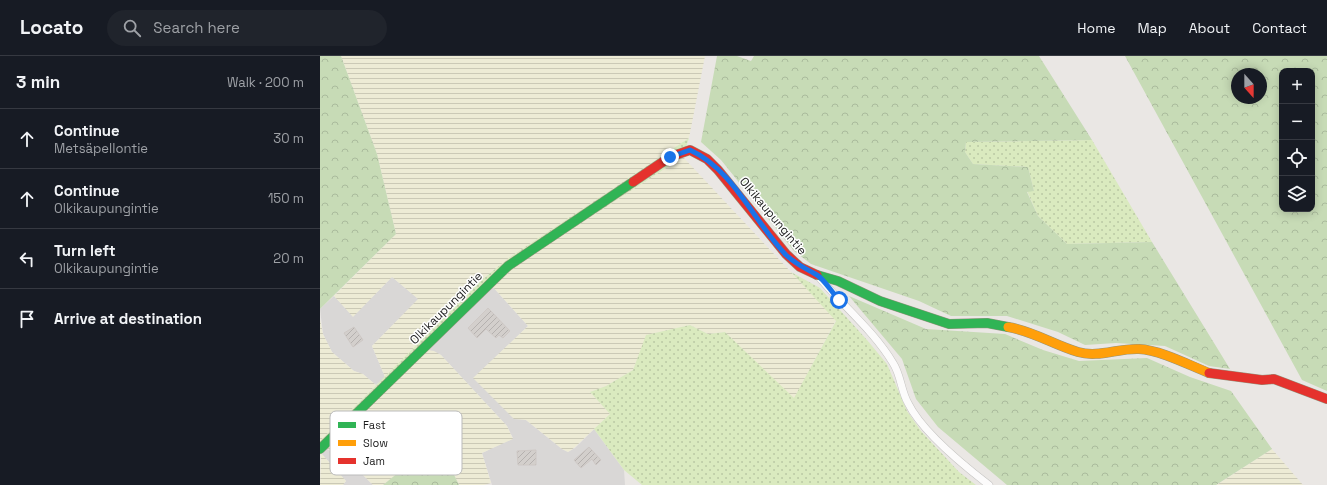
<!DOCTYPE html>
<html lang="en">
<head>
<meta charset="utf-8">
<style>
	body { margin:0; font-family:"Space Grotesk",sans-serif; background:#20242c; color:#f1f3f6 }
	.controls { position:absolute; right:12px; top:12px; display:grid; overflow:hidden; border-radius:8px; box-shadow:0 2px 10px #0003 }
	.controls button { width:36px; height:36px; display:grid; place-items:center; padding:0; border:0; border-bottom:1px solid #363941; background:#171b24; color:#f1f3f6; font:20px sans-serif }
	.compass { position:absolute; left:911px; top:12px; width:36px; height:36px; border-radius:50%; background:#171b24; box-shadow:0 2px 10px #0003; rotate:159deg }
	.stop { position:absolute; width:12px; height:12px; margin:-9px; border:3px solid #1a73e8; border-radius:50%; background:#fff }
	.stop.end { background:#1a73e8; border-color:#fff; box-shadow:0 1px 4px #0008 }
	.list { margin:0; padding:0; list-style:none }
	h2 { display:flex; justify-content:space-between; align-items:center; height:52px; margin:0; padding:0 16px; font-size:17px }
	h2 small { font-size:13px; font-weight:400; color:#9ea1a6 }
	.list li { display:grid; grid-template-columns:26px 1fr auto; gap:12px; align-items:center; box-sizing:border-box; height:60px; padding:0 16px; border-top:1px solid #363941 }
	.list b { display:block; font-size:15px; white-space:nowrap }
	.list p { margin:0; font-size:13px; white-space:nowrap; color:#9ea1a6 }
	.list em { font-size:13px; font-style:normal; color:#9ea1a6 }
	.icon { flex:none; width:22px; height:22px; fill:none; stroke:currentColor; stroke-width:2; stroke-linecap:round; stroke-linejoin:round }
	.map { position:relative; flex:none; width:1007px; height:429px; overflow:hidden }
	header { display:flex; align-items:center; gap:24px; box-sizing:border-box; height:56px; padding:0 20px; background:#171b24; border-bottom:1px solid #363941 }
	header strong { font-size:19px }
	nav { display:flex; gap:22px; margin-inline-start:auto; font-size:14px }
	.search { width:280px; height:36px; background:#20242c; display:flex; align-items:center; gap:10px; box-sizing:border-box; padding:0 14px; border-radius:22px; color:#9ea1a6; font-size:15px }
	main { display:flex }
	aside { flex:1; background:#171b24 }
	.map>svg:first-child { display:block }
	.residential { fill:#d9d7d6 }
	.farmland { fill:url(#farmland-rules) }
	.grass { fill:url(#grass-dots) }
	.forest { fill:url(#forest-crowns); fill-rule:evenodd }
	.building { fill:url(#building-hatch); stroke:#cec8c5 }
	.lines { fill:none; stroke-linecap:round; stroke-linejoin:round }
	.street-casing { stroke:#c3c2c0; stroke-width:8 }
	.fast-casing { stroke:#94937c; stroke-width:10 }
	.slow-casing { stroke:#94937c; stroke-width:10 }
	.jam-casing { stroke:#94937c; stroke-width:10 }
	.street { stroke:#fcfbfb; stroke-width:7 }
	.fast { stroke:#30b455; stroke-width:9 }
	.slow { stroke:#ff9f0a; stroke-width:9 }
	.jam { stroke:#e5322d; stroke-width:9 }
	.route { stroke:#1a73e8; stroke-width:5 }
	.labels { text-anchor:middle; stroke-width:3; stroke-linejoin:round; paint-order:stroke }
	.street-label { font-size:12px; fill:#1c1c1c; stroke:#fff }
	.key { fill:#fff; stroke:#bbb; stroke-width:1 }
	.key-label { font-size:11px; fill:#1c1c1c }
</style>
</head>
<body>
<header>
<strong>Locato</strong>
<div class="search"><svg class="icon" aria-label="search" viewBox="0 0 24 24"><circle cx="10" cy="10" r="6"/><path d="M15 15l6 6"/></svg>Search here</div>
<nav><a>Home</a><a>Map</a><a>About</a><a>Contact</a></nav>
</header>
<main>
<aside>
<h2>3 min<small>Walk · 200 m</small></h2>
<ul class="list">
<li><svg class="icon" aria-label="ahead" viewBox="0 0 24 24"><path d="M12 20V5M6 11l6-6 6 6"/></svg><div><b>Continue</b><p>Metsäpellontie</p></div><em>30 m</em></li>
<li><svg class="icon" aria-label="ahead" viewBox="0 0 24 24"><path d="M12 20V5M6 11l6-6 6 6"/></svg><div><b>Continue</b><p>Olkikaupungintie</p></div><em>150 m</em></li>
<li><svg class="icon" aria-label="left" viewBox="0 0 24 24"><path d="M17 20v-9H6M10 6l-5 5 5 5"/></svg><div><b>Turn left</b><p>Olkikaupungintie</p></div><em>20 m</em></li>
<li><svg class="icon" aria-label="arrive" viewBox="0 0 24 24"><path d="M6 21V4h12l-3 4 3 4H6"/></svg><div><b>Arrive at destination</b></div></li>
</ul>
</aside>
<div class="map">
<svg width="1007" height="429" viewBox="0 0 1007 429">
	<defs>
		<pattern id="farmland-rules" width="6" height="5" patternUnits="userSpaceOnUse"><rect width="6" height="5" fill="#edebd5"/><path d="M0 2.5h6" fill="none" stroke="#cbc9b6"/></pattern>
		<pattern id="grass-dots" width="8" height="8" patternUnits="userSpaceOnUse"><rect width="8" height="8" fill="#daeabf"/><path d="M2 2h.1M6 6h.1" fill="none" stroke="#bac8a4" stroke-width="1.8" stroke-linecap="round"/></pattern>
		<pattern id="forest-crowns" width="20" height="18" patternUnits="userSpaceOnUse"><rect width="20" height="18" fill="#c7dbb6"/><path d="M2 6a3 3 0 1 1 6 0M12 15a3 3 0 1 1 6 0" fill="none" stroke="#aabb9c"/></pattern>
		<pattern id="building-hatch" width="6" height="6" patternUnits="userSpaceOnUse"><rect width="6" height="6" fill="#d3cfcc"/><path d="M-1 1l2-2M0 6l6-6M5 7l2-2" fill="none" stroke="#b5b1af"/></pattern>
	</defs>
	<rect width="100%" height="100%" fill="#eae7e4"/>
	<g class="residential">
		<path d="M72,221l27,22 -47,47 13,31 -9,8 -13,-11 -9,-3 -22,-19 -9,-18 -3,-25 14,-13 19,20z"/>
		<path d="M172,230l36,40 -54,52 88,71 6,3 7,-4 19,-19 30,41 1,15h-133l-10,-32 31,-15 -6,-12 -66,-71 -13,-5z"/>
		<path d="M7,392l20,21 8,-2 18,18h-30l3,-4 -25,-28z"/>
	</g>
	<g class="farmland">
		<path d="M21,0h364l-16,82 -179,119 -27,22 -98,98 -13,-31 46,-47 -26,-22 -39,40 -19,-21 62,-62 -19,-80z"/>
		<path d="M363,101l153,163 -42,79 -69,-67 -17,2 -18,-9 -43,10 -14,35 -27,16 -16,6 20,22 -36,34 -6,4 -6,-3 -36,-29 -12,-1 -41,-41 55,-52 -36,-40 32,-26z"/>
		<path d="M0,263l3,15 9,18 22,19 9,3 13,11 -56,56z"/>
		<path d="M108,294l6,1 7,4 66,71 6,13 -31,14 9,30 -7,2h-25l-16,-33 -38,16 -22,17h-10l-18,-18 -8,3 -20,-22z"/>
		<path d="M952,393l31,36h-87l2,-1z"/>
		<path d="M1,397l25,28 -3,4h-23z"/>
	</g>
	<g class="grass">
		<path d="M369,82l-6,19 -159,103 -32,26 -172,169v-14l163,-162 27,-22z"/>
		<path d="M772,84l60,102 -85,2 -29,-28 -11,-25h7l-6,-24 -55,-3 -8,-12 1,-10z"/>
		<path d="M471,216l29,16 47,52 20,24 20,47 14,20 38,41 17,13h-334l-18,-15 -30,-41 16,-15 -20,-22 16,-6 27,-16 13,-35 44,-10 18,9 17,-2 69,66 42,-77z"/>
	</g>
	<g class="forest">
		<path d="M0,0h21l36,98 19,80 -76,75z"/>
		<path d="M397,0h20l14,5 3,-5h285l53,84 -126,2 -1,10 8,12 55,3 6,24 -7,1 11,24 29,28 85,-2 78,127 -21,-3 -44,-20 -49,-3 -31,2 -27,-13 -51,-16h-56l-32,-15 -108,-37 -17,-13 -73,-91 -20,-18z"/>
		<path d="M805,0h202v335l-25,-11zM962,15h30v138h-30zM917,18h24v24h-24z"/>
		<path d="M529,240l77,33 79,5 38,16 36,11 68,-3 43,19 41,14 41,58 -56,36h-209l-69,-58 -22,-28 -14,-40z"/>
		<path d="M123,396l16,33h-76l21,-17z"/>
	</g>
	<g class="building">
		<path d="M168,252l22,23 -7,7 -4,-3 -3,3 -10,-9 -9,9 -9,-10z"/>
		<path d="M34,271l9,13 -10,7 -9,-14z"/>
		<path d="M269,391l12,13 -5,5 -4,-6 -11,9 -7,-8z"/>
		<path d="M216,394v15h-18l-1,-14z"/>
	</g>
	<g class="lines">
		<defs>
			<path id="street" d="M498,220c24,29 56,55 75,87 8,12 8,28 15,40 14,29 55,62 81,82"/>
			<g id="fast">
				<path d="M497,219l21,6 42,20 69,23 38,-1 21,4"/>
				<path d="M0,393l188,-183 125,-84"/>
			</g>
			<path id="slow" d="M688,271c25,4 46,18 70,25 20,6 40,-4 61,-3 21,1 50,16 70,24"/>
			<g id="jam">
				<path d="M313,126l37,-25 20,-7 17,9 11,11 68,84 14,13 17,8"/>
				<path d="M889,317l53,7 12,-1 53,20"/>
			</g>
		</defs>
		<use href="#street" class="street-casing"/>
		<use href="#fast" class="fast-casing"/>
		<use href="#slow" class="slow-casing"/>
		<use href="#jam" class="jam-casing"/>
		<use href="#street" class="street"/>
		<use href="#fast" class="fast"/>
		<use href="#slow" class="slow"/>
		<use href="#jam" class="jam"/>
	</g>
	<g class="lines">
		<path class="route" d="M350,101l20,-7c44,20 64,72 96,105 12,11 18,12 31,20 8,5 15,18 22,25"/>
	</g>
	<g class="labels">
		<g class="street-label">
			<text transform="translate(453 160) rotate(50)" y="4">Olkikaupungintie</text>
			<text transform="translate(126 252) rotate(-45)" y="4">Olkikaupungintie</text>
		</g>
	</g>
	<rect x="10" y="355" width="132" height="64" rx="6" class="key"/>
	<rect x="18" y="366" width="18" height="6" fill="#30b455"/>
	<rect x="18" y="384" width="18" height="6" fill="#ff9f0a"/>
	<rect x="18" y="402" width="18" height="6" fill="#e5322d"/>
	<g class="key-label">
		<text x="43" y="373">Fast</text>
		<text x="43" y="391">Slow</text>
		<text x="43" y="409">Jam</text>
	</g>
</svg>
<div class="controls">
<button>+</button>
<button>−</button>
<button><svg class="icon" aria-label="locate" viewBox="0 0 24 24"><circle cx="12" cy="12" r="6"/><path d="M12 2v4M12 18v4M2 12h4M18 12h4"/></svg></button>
<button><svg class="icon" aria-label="layers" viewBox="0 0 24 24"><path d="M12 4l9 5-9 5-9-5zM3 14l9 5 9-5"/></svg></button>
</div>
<svg class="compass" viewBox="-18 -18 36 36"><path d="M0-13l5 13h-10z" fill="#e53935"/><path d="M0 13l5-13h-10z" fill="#9ea1a6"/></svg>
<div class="stop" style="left:519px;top:244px"></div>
<div class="stop end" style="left:350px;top:101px"></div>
</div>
</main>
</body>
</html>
